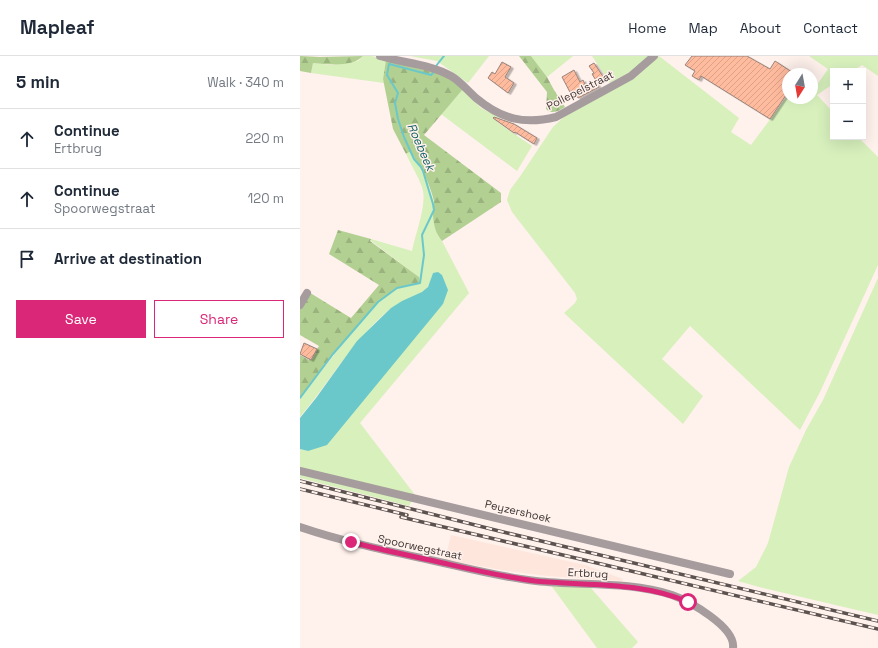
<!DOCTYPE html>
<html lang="en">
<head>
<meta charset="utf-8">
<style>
	body { margin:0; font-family:"Space Grotesk",sans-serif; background:#f6f6f7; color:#1f2937 }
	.controls { position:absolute; right:12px; top:12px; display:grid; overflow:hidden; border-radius:0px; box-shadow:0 4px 16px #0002 }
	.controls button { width:36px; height:36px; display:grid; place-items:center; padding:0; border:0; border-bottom:1px solid #e0e1e3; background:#fff; color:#1f2937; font:20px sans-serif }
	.compass { position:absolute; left:482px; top:12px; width:36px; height:36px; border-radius:50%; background:#fff; box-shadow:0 4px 16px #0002; rotate:191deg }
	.stop { position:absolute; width:12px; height:12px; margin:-9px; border:3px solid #db2777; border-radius:50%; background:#fff }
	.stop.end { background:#db2777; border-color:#fff; box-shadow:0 1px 4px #0008 }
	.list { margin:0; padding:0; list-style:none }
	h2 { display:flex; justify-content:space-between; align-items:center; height:52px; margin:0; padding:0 16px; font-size:17px }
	h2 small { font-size:13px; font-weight:400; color:#747a83 }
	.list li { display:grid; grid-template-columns:26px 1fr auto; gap:12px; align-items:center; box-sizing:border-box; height:60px; padding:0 16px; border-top:1px solid #e0e1e3 }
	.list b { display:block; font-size:15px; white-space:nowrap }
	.list p { margin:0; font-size:13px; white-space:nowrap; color:#747a83 }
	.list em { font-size:13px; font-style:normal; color:#747a83 }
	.actions { display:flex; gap:8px; padding:12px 16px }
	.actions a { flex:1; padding:9px 0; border:1px solid #db2777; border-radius:0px; text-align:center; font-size:14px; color:#db2777 }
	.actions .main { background:#db2777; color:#fff }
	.icon { flex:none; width:22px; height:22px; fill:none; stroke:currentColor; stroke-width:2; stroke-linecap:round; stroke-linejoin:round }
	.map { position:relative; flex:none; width:578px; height:592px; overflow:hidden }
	header { display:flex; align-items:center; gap:24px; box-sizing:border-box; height:56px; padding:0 20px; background:#fff; border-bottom:1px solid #e0e1e3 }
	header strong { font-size:19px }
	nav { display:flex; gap:22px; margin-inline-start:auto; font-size:14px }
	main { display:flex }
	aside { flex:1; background:#fff }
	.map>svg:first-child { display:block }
	.built { fill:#ffe6dc }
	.grass { fill:#d7f0bc }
	.forest { fill:url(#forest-firs) }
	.water { fill:#6bc8ca }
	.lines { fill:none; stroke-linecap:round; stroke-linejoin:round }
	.stream { stroke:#6bc8ca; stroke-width:2 }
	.building { fill:url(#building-hatch); stroke:#99857c; filter:url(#shadow) }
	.minor { stroke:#a69c9e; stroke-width:8 }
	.rail-casing { stroke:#5c524f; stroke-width:3.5 }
	.rail { stroke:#fff1ec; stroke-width:2; stroke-dasharray:6; stroke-linecap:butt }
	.route { stroke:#db2777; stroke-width:5 }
	.labels { text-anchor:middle; stroke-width:3; stroke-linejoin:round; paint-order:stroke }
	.street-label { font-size:11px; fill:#3e3532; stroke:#fff1ec }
	.water-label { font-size:12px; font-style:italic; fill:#0c5e60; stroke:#fff1ec }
</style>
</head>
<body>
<header>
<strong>Mapleaf</strong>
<nav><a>Home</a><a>Map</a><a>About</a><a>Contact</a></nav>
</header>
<main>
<aside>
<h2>5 min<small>Walk · 340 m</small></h2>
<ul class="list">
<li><svg class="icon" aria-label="ahead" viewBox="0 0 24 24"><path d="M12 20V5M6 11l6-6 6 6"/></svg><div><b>Continue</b><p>Ertbrug</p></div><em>220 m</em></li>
<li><svg class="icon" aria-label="ahead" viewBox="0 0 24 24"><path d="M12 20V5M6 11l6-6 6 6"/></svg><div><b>Continue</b><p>Spoorwegstraat</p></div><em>120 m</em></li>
<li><svg class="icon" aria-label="arrive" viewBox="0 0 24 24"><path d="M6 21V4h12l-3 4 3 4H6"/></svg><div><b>Arrive at destination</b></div></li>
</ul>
<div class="actions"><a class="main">Save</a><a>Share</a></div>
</aside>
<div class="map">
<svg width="578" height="592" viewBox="0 0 578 592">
	<defs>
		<pattern id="forest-firs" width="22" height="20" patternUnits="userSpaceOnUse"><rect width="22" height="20" fill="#b2d092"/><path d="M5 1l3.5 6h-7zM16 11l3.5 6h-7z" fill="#9ab37e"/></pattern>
		<pattern id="building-hatch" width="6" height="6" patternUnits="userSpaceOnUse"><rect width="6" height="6" fill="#ffbb9e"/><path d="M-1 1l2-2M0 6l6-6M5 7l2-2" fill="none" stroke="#dca189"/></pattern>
		<filter id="shadow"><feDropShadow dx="2.5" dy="1.5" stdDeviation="0" flood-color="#0004"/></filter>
	</defs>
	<rect width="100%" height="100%" fill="#fff1ec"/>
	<path class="built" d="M151,479l134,30 38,14 -1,2 -75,-5 -39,-5 -63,-11z"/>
	<g class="grass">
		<path d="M63,0h9l14,4 -3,19 1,4 -73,-10 2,-10 19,2 26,-4z"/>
		<path d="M110,0h79l-21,27 -31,-22z"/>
		<path d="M231,0h42l-26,21z"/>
		<path d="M292,0h59l-17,14 -24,13z"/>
		<path d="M359,0l80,62 -8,14 20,13 37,-50v3h24v-6l16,-23 -19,-13h69v20l-16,-11 -9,6h-20v13l-16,11 16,17v25h25l20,20v108l-58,127 -20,38 -110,-104 -28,33 41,37 -20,28 -119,-111 11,-10 2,-4 -2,-6 -63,-81 -5,-12 3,-10 11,-15 32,-48 12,-11 71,-39z"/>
		<path d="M163,33l18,19 19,10 -3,4 35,24 -15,25 -76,-57z"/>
		<path d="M109,96l4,1 11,19 10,30 -1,9 5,25 4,5 27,52 -109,130 55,72 -6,11 -109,-28v-29l8,2 135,-147 -10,-31c-2,5 -3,11 -6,15 -7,9 -27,13 -37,21 -36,30 -60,72 -90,108v-19l52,-66 26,-30 13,-10 6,-4 17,-3 5,-8 -49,-37 1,-1 41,12c3,-17 16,-47 10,-64 -4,-11 -11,-22 -16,-33z"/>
		<path d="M578,222v337l-119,-28 -21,-6 18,-14 12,-24 21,-76 17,-37 17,-30z"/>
		<path d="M250,528l40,3 48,55 -6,6h-35z"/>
	</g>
	<g class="forest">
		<path d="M0,0l20,1 43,-1c-12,12 -35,8 -50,7l-2,10 -11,-2z"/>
		<path d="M219,0h12l16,21 7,13 11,17c-6,4 -13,8 -19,2l1,-17z"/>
		<path d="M86,4l52,13 14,7 11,9 -39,46 77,58v9l-59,39c-7,-8 -9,-19 -9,-29 0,-4 1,-7 1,-10 -1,-10 -16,-46 -25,-50l-3,2 -13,-25 -10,-50z"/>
		<path d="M38,174l33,9 -1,2 49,36 1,6 -23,5 -19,14 -45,52 -33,44v-43l9,5 10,-14 -19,-11v-34l7,-10 44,27 28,-33 -50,-31z"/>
	</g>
	<path class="water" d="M138,216l4,3 6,15 -5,14 -116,141 -19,6 -8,-2v-31l16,-20 41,-57 34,-33 11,-7 20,-9 6,-5 5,-14z"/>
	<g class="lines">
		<g class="stream">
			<path d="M136,10l8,-10"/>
			<path d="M0,342l33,-44 45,-52 19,-14 23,-5 4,-28 -2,-20 12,-25 -1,-6 -10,-33 -2,-4 -7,-8 -10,-22 -6,-18 -3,-16 3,-10 -11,-18 2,-11 42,11 3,-3"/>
		</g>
	</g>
	<g class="building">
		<path d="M392,0h55l23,13 5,-8 20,13h-7v18l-18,27 -69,-43 -2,4 -7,-4 3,-5 -10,-6z"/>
		<path d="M202,6l9,5 -6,10 9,6 -6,10 -20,-15 4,-6 3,2z"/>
		<path d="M294,7l10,15 -7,4 -5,-8 2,-1 -5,-7z"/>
		<path d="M274,14l6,12 3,-2 3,7 9,-6 4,6 -21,11 -2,-4 -4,2 -10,-19z"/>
		<path d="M194,61l20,7 23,14 -3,6 -19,-12 -1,1 -21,-15z"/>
		<path d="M4,287l13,6 -6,11 -11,-6z"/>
	</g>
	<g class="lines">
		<g class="minor">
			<path d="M80,0c23,7 50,8 71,20 9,5 17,15 25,22 25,21 48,27 80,19l75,-41 23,-20"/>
			<path d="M0,249l7,-12"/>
			<path d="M0,415l430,103"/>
			<path d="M0,471c41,14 84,23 126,32 37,8 73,18 110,22 45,5 92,0 136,14 17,6 64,32 61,53"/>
		</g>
		<defs>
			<g id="rail">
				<path d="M0,425l199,50 379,90"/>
				<path d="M0,433l107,26"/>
				<path d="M101,461l477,112"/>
			</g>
		</defs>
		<use href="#rail" class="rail-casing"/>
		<use href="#rail" class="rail"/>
	</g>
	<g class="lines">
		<path class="route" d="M51,486c31,8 61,14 92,21 31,7 61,14 92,18 51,5 105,0 153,21"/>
	</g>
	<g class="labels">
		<g class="street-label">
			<text transform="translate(280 34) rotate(-27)" y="4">Pollepelstraat</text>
			<text transform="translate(218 455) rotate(13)" y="4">Peyzershoek</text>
			<text transform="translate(120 491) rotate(12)" y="4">Spoorwegstraat</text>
			<text transform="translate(288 517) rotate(3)" y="4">Ertbrug</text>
		</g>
		<g class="water-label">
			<text transform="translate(121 91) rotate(66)" y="4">Roebeek</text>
		</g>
	</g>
</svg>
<div class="controls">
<button>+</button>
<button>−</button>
</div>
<svg class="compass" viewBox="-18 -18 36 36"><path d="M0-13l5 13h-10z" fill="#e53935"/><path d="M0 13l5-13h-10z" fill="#747a83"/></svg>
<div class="stop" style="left:388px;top:546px"></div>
<div class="stop end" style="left:51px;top:486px"></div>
</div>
</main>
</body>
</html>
